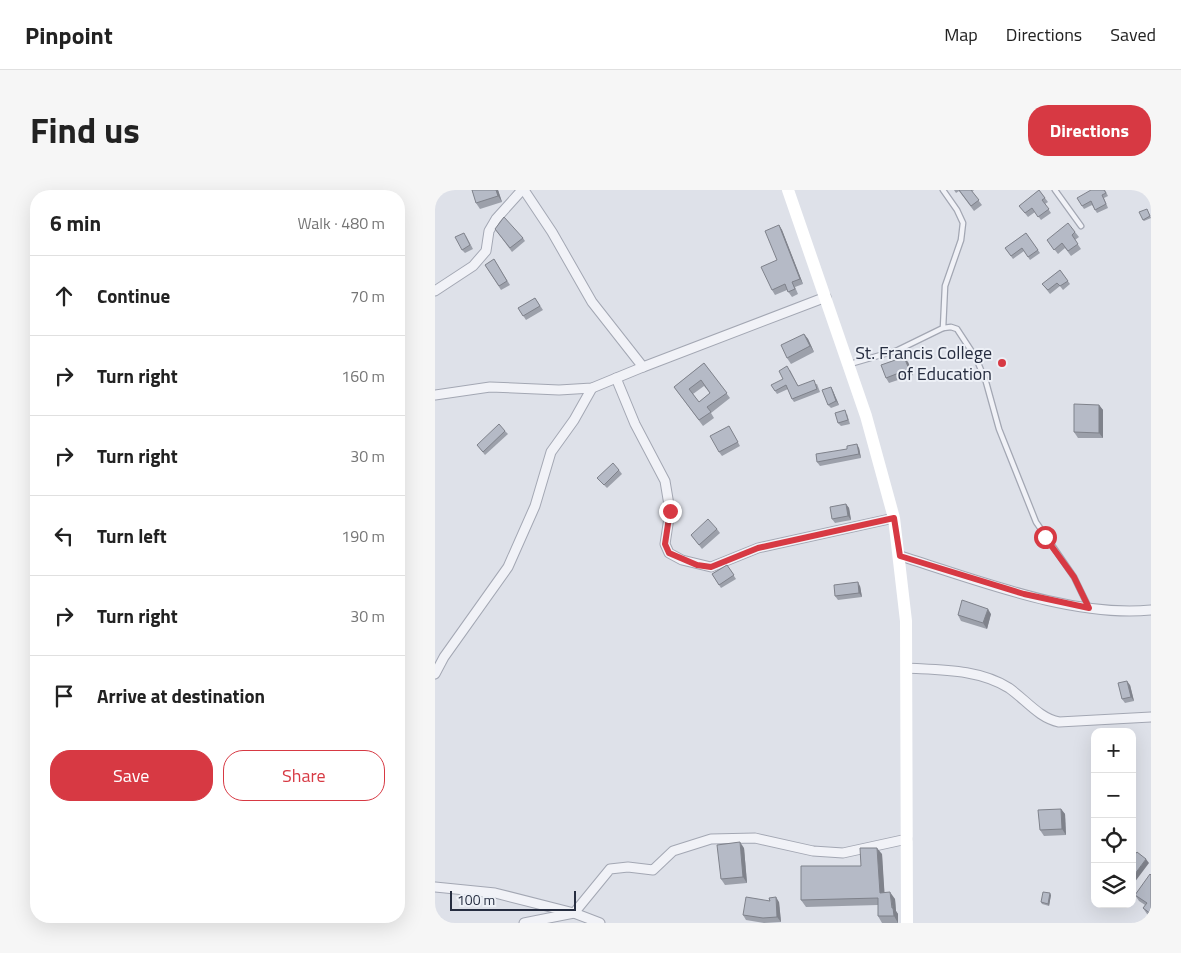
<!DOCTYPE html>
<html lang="en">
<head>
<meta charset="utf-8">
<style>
	body { margin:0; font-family:"Titillium Web",sans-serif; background:#f6f6f6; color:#222 }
	.controls { position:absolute; right:15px; bottom:15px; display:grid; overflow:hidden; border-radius:10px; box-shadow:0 5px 20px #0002 }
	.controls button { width:45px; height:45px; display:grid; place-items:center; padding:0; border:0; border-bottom:1px solid #e0e0e0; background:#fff; color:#222; font:25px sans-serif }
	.scale { position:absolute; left:15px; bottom:12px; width:126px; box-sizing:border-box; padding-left:5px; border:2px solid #262d40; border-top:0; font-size:14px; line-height:18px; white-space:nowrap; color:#262d40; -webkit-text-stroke:4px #edf0f6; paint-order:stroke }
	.stop { position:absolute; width:15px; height:15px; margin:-11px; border:4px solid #d73943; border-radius:50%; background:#fff }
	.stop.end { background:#d73943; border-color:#fff; box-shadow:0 1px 5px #0008 }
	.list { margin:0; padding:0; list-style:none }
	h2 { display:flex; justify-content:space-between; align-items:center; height:65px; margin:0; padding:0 20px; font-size:21px }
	h2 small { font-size:16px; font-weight:400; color:#767676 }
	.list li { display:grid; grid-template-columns:32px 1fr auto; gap:15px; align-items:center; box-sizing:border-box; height:80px; padding:0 20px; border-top:1px solid #e0e0e0 }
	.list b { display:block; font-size:19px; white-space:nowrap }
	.list em { font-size:16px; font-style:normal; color:#767676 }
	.actions { display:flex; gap:10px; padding:15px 20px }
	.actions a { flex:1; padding:11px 0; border:1px solid #d73943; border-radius:20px; text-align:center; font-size:18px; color:#d73943 }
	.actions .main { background:#d73943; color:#fff }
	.icon { flex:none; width:28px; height:28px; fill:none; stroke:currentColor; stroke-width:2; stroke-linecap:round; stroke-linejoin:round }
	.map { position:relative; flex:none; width:716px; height:733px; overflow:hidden; border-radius:20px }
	header { display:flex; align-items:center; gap:30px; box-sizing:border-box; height:70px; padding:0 25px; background:#fff; border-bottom:1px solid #e0e0e0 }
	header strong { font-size:24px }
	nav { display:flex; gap:28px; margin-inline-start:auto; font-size:18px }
	.intro { display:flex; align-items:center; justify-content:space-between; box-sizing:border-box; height:120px; padding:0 30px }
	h1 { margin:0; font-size:35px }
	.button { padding:12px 22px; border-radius:20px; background:#d73943; color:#fff; font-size:18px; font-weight:700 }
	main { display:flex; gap:30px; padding:0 30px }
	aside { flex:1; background:#fff; border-radius:20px; box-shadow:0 5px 20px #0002 }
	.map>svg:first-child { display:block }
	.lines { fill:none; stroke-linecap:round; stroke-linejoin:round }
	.lane-casing { stroke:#a3a7b3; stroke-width:7 }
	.street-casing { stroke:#a3a7b3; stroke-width:11 }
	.lane { stroke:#f1f2f7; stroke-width:4.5 }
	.street { stroke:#f1f2f7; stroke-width:9 }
	.secondary { stroke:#fff; stroke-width:12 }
	.wall { fill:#9ca0aa; fill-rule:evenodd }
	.shaded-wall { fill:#7f828b }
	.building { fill:#b5bac6; stroke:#7f828b; fill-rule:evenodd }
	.route { stroke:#d73943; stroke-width:6 }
	.poi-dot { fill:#d73943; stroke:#edf0f6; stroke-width:2 }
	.labels { text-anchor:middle; stroke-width:4; stroke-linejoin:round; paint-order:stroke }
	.poi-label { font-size:18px; fill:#262d40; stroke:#edf0f6; text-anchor:end }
</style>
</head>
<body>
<header>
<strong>Pinpoint</strong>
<nav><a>Map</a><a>Directions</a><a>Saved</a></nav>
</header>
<div class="intro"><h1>Find us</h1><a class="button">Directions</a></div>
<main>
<aside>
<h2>6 min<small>Walk · 480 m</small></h2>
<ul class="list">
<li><svg class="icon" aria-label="ahead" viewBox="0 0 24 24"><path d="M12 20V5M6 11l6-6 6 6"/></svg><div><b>Continue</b></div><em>70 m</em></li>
<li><svg class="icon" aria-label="right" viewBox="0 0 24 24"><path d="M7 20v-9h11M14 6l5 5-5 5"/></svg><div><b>Turn right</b></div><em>160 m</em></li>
<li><svg class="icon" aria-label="right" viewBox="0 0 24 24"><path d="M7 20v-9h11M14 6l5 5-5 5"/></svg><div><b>Turn right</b></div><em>30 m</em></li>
<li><svg class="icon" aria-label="left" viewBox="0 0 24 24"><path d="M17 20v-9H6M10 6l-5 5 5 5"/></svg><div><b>Turn left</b></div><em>190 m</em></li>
<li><svg class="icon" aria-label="right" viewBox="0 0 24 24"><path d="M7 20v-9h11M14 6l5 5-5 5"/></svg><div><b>Turn right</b></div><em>30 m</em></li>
<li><svg class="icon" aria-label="arrive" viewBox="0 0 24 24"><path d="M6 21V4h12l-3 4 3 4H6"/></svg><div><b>Arrive at destination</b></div></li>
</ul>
<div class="actions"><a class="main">Save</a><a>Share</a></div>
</aside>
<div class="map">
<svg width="716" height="733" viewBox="0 0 716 733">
	<rect width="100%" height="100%" fill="#dee1e9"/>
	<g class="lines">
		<defs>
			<g id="lane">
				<path d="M620,0l26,36"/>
				<path d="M508,138l8,-1 6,2 19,29 10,24 13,47 37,93 38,55 15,31"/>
				<path d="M415,174l48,-14 45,-22 2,-42 16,-46 2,-17 -6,-13 -14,-20"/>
			</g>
			<g id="street">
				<path d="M89,0l28,42 40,70 51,65 183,-70"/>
				<path d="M0,101l38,-25 13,-15 3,-20 7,-12 26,-29"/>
				<path d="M181,188l19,46 30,57 5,30 -5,33 4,9 13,7 29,7 47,-19 136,-30"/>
				<path d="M0,205l55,-8 69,3 33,-2 51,-21"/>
				<path d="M465,366c75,23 172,62 251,54"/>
				<path d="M472,478c34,2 72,1 102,20 17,12 30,30 50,34l92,-5"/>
				<path d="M0,484l9,-17 64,-90 27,-61 16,-54 23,-32 18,-32"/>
				<path d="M0,697l60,6 79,20 26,10"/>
				<path d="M89,733l50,-10 36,-44 18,-2 25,3 20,-19 38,-12 44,-1 58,13 30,2 64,-14"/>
			</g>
		</defs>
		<use href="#lane" class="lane-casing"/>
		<use href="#street" class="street-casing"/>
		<use href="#lane" class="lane"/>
		<use href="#street" class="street"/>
		<path class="secondary" d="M353,0l78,226 28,102 12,103 1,302"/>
	</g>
	<g class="wall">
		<path d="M37,0h26l4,12 -22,7 -4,-6z"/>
		<path d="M519,0h20l-2,2 10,13 -8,6 -15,-20 -3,2z"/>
		<path d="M604,0l9,12 -3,2 6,9 -10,7 -6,-8 -7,5 -9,-11z"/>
		<path d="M670,0l3,6 -4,2 4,10 -11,5 -5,-8 -8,4 -2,-3z"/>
		<path d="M712,19l4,9 -7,3 -1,-1z"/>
		<path d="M344,35l3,5 21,54 -8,3 3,7 -6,3 -5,-7 -12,5 -3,-5 5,-30z"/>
		<path d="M60,39l28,9 2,3 -13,11z"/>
		<path d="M640,42l4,5 -4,3 6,9 -10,7 -6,-8 -7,6 -11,-14z"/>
		<path d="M591,43l14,20 -10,7 -6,-9 -11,8 -8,-11z"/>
		<path d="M31,46l7,13 -8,4 -3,-3z"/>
		<path d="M59,69l16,26 -9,5 -16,-25z"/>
		<path d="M625,80l10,14 -7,6 -3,-4 -10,8 -8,-10z"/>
		<path d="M100,108l8,12 -17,10 -8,-12z"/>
		<path d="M369,144l4,5 6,13 -23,12 -4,-6z"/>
		<path d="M473,172l5,13 -24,8 -3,-5z"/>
		<path d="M269,173l26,35 -19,15 3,5 -11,8 -29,-39zM269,196l6,7 -11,9 -6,-8z"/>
		<path d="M355,180l8,16 19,-2 3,8 -26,10 -2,-3 -4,-10 -11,5 -2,-3z"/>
		<path d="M396,197l2,4 6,14 -8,3 -3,-3z"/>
		<path d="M664,215l4,5v28h-25l-4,-6z"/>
		<path d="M412,224l3,10 -9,2 -3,-3z"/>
		<path d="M294,236l11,20 -18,10 -3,-4z"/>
		<path d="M70,241l3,3 -23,21 -8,-10z"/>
		<path d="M424,258l2,10 -41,8 -3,-4z"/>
		<path d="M184,280l3,4 -15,14 -10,-10z"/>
		<path d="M411,314l3,4 2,12 -16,3 -3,-4z"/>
		<path d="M282,339l3,4 -18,16 -11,-14z"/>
		<path d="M292,375l9,14 -15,9 -9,-14z"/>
		<path d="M425,396l2,11 -24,3 -3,-4z"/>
		<path d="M556,424l-4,15 -26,-8 -3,-6z"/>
		<path d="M695,495l4,16 -9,2 -3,-4z"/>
		<path d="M626,619l4,5 1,21 -22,1 -4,-6z"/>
		<path d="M309,658l3,35 -22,2 -4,-6z"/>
		<path d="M447,664l2,39 11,6 1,12 2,3v9h-16l-4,-7v-11l-72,2 -5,-7z"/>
		<path d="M716,685v42l-4,-3 -4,-6 2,-3 -6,-4 -4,-6z"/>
		<path d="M616,705l-2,11 -7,-2 -1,-2z"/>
		<path d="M344,712l2,20 -17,1 -18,-3 -3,-5z"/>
	</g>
	<g class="shaded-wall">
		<path d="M61,0h2l4,12 -4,-6z"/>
		<path d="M344,35l3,5 21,54 -3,-5z"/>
		<path d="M369,144l4,5 6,13 -4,-6z"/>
		<path d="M469,167l4,5 5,13 -4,-6z"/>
		<path d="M396,197l2,4 6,14 -3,-4z"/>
		<path d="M664,215l4,5v28l-4,-5z"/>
		<path d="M422,254l2,4 2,10 -2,-4z"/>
		<path d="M411,314l3,4 2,12 -3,-4z"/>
		<path d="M423,392l2,4 2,11 -3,-4z"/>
		<path d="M553,419l3,5 -4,15 -4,-6z"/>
		<path d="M692,491l3,4 4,16 -3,-4z"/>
		<path d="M626,619l4,5 1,21 -4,-6z"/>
		<path d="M305,652l4,6 3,35 -4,-6z"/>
		<path d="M442,658l5,6 3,46 -5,-7z"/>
		<path d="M711,669l3,4 -15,20 -2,-2v-3z"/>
		<path d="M455,702l5,7 1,12 2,3v9l-4,-7z"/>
		<path d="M615,703l1,2 -2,11 -1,-2z"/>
		<path d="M341,707l3,5 2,20 -4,-5z"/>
	</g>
	<g class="building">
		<path d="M37,0h24l2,6 -22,7z"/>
		<path d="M524,0h12l8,10 -8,6z"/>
		<path d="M604,0l6,8 -3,2 7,9 -11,8 -6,-9 -7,5 -6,-7z"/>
		<path d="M656,0h13l2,3 -4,2 4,9 -11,6 -4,-9 -9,5 -5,-8z"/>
		<path d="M712,19l3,7 -7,4 -4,-8z"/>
		<path d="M69,27l19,21 -13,10 -15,-19z"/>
		<path d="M633,33l7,9 -3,3 6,9 -10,7 -6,-8 -8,7 -7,-10z"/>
		<path d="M344,35l21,54 -8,3 3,7 -7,3 -3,-8 -13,6 -11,-23 16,-7 -12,-29z"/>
		<path d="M29,43l6,12 -8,5 -7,-13z"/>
		<path d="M591,43l12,17 -10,7 -6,-9 -11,8 -6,-8z"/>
		<path d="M59,69l13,22 -8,5 -14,-21z"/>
		<path d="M625,80l8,11 -8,5 -3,-3 -9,7 -6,-6z"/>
		<path d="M100,108l5,8 -17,10 -5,-8z"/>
		<path d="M369,144l6,12 -23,12 -6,-13z"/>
		<path d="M469,167l5,12 -23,9 -5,-13z"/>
		<path d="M269,173l23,30 -20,14 4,5 -12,8 -25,-33zM266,190l9,13 -11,9 -10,-13z"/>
		<path d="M352,176l11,20 16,-6 3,9 -25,10 -6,-14 -11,6 -4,-6 12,-6 -4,-8z"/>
		<path d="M396,197l5,14 -8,4 -6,-15z"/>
		<path d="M639,214l25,1v28l-25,-1z"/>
		<path d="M410,220l3,10 -10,3 -3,-10z"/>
		<path d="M64,234l6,7 -22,21 -6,-7z"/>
		<path d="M294,236l9,16 -19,10 -9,-16z"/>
		<path d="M422,254l2,10 -42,8 -1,-8 31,-5v-3z"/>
		<path d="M178,273l6,7 -15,15 -7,-7z"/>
		<path d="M411,314l2,12 -16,3 -2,-12z"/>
		<path d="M273,329l9,10 -18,16 -8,-10z"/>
		<path d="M292,375l7,10 -15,10 -7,-11z"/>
		<path d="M423,392l1,11 -24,3 -1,-11z"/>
		<path d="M527,410l26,9 -5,14 -25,-8z"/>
		<path d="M692,491l4,16 -9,2 -4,-16z"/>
		<path d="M626,619l1,20 -22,1 -2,-20z"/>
		<path d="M305,652l3,35 -22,2 -4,-34z"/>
		<path d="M425,658h17l3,45 10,-1 2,16h1l1,8h-16v-18l-77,2v-34h60z"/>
		<path d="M702,662l9,7 -14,19v-20z"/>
		<path d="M715,684l1,1v39l-8,-6 4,-5 -12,-8z"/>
		<path d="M608,702l7,1 -2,11 -7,-2z"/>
		<path d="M311,707l24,4 -1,-3 7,-1 1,20 -14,1 -20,-3z"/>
	</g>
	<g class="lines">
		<path class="route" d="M235,321l-5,33 4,9 28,12 14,2 47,-19 136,-30 6,38 124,38 65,14 -15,-31 -29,-40"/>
	</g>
	<circle class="poi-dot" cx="567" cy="173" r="5"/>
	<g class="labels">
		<g class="poi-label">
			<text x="557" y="169">St. Francis College<tspan x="557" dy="21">of Education</tspan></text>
		</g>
	</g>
</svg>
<div class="controls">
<button>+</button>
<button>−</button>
<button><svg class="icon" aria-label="locate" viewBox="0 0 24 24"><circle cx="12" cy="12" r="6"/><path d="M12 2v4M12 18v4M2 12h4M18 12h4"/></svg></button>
<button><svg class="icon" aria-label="layers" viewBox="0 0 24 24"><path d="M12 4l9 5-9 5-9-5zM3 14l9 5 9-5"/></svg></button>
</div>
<div class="scale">100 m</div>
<div class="stop" style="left:610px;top:347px"></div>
<div class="stop end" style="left:235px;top:321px"></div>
</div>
</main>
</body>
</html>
